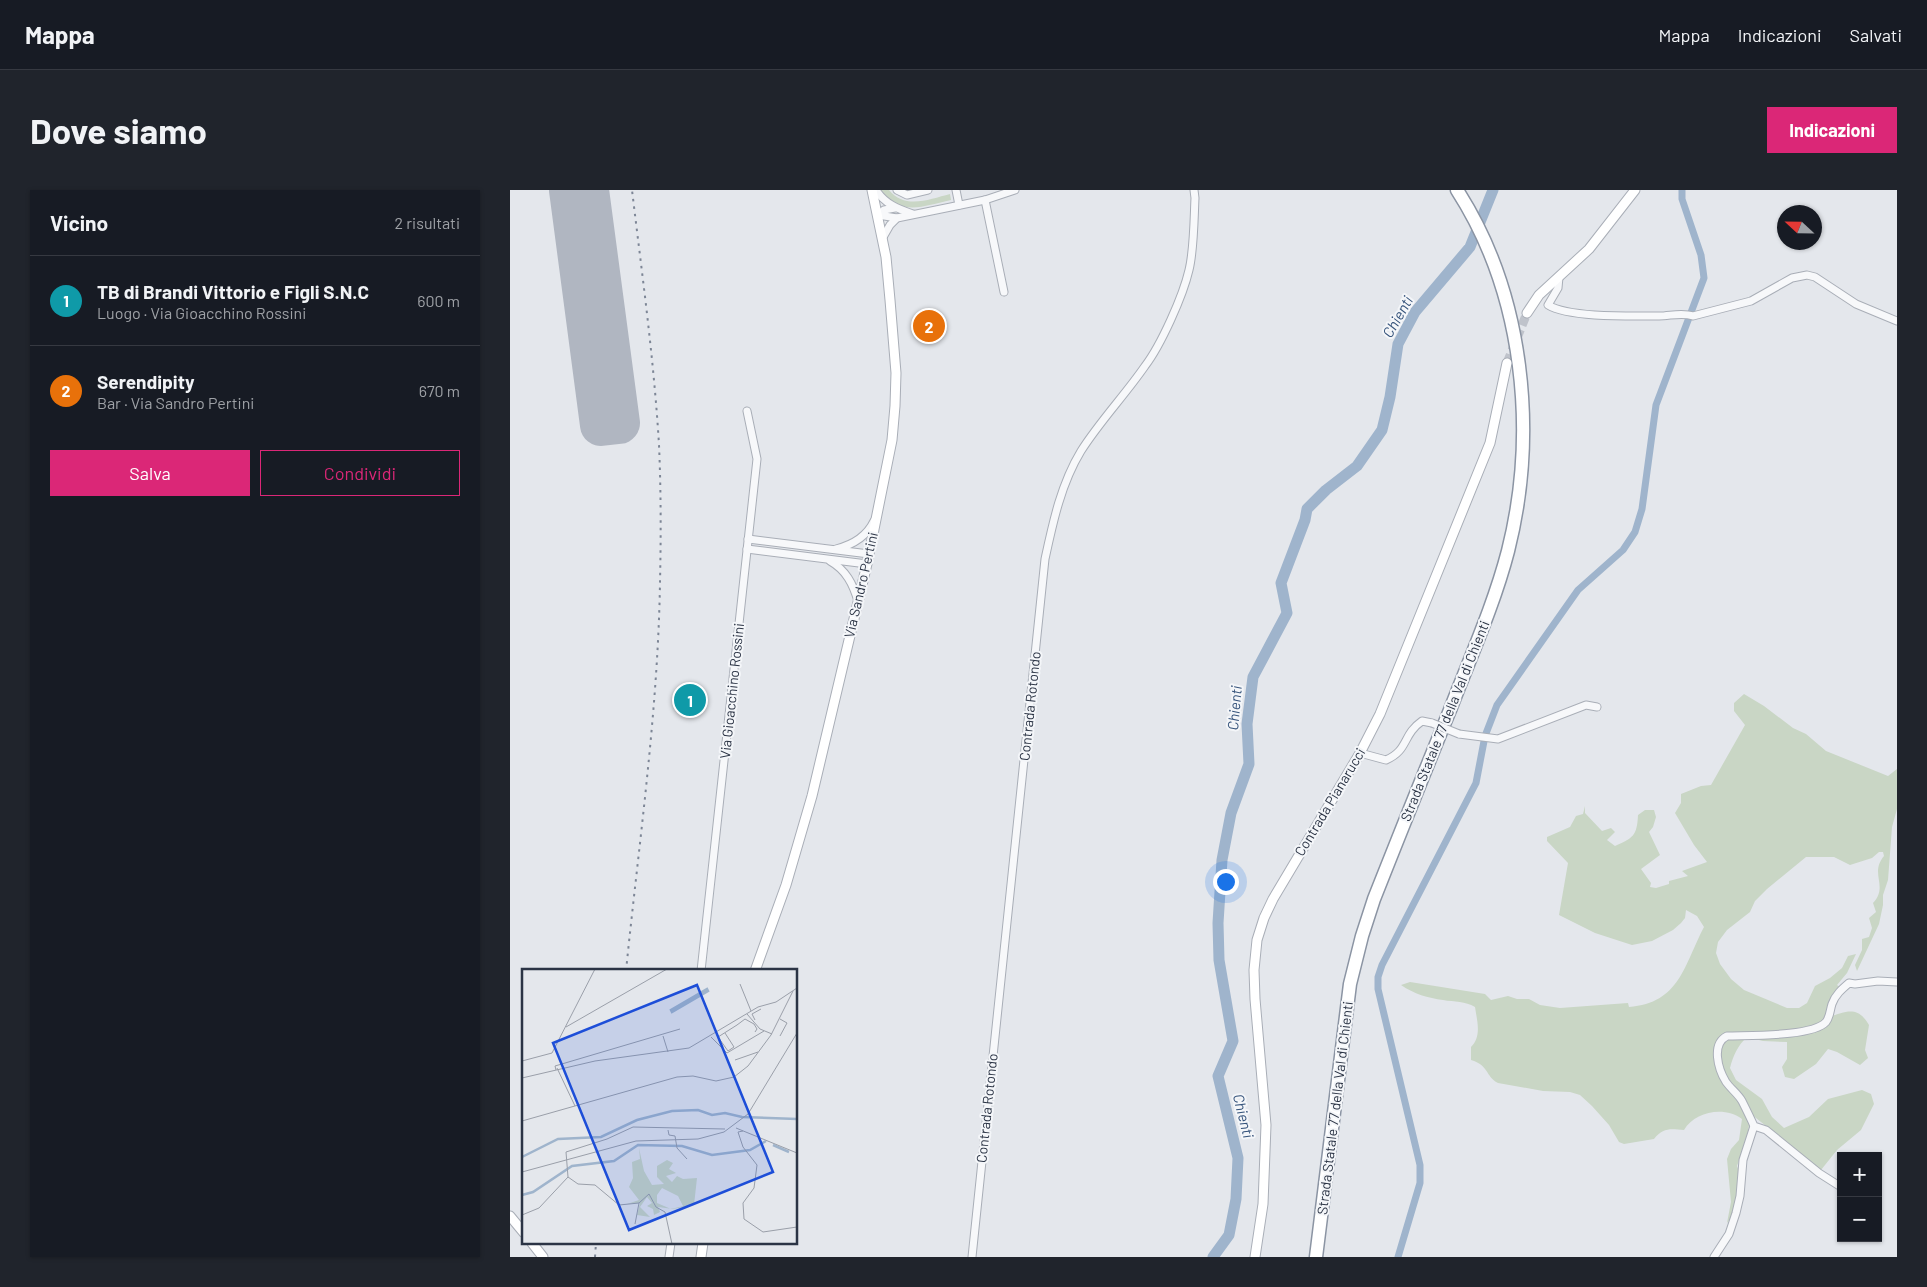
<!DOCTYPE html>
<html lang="it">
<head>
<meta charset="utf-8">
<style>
	body { margin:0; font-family:Barlow,sans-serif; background:#20242c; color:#f1f3f6 }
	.controls { position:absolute; right:15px; bottom:15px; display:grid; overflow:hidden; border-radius:0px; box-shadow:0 1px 4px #0004 }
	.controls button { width:45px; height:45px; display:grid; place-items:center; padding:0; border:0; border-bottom:1px solid #363941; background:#171b24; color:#f1f3f6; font:25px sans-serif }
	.compass { position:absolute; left:1267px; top:15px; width:45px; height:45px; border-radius:50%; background:#171b24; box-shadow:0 1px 4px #0004; rotate:292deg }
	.you { position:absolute; left:715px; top:691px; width:18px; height:18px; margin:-12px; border:4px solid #fff; border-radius:50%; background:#1a73e8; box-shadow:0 0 0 8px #1a73e833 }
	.badge { display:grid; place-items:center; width:32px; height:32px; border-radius:50%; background:#db2777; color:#fff; font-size:16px; font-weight:700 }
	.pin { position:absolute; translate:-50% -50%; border:2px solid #fff; box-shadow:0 1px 5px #0006 }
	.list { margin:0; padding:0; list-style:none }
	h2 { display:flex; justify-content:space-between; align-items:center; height:65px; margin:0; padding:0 20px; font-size:21px }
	h2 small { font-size:16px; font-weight:400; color:#9ea1a6 }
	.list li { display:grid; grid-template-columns:32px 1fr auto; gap:15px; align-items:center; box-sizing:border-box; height:90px; padding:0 20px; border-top:1px solid #363941 }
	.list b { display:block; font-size:19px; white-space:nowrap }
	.list p { margin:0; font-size:16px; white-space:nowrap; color:#9ea1a6 }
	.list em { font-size:16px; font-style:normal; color:#9ea1a6 }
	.actions { display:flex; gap:10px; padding:15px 20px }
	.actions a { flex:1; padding:11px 0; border:1px solid #db2777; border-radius:0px; text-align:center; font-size:18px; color:#db2777 }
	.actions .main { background:#db2777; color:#fff }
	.map { position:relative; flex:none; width:1387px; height:1067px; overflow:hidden; border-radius:0px }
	header { display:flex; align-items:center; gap:30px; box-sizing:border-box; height:70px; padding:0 25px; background:#171b24; border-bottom:1px solid #363941 }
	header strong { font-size:24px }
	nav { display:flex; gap:28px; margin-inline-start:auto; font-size:18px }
	.intro { display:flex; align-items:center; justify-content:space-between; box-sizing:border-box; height:120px; padding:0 30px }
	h1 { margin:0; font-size:35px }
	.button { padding:12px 22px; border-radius:0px; background:#db2777; color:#fff; font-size:18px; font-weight:700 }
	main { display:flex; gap:30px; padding:0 30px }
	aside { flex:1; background:#171b24; border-radius:0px; box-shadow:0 1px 4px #0004 }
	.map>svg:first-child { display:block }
	.green { fill:#c9d6c5 }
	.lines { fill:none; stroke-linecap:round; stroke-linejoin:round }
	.canal { stroke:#9fb4cc; stroke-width:7 }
	.river { stroke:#9fb4cc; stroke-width:11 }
	.runway { stroke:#b0b6c1; stroke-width:42 }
	.secondary-tunnel { stroke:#bfc3cb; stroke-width:9; stroke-dasharray:9 4.5; stroke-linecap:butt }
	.street-casing { stroke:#a9aeb7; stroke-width:9 }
	.secondary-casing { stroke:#a9aeb7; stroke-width:11 }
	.highway-casing { stroke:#8b94a3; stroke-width:15 }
	.street { stroke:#f7f8fa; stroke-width:7 }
	.secondary { stroke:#fff; stroke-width:9 }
	.highway { stroke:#fff; stroke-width:12 }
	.rail { stroke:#7d8696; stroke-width:2; stroke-dasharray:2.5 5; stroke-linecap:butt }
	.street-bridge-casing { stroke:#a9aeb7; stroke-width:9; stroke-linecap:butt }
	.street-bridge { stroke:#f7f8fa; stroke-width:7 }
	.labels { text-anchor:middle; stroke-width:4; stroke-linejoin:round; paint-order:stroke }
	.street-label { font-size:14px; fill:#2b3445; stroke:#f4f6f9 }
	.water-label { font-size:15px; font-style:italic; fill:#34527a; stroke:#f4f6f9 }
	.inset-river { fill:none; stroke:#9fb4cc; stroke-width:2.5 }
	.inset-road { fill:none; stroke:#9a9fa9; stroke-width:1 }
	.view { fill:#1d4ed8; fill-opacity:0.15; stroke:#1d4ed8; stroke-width:2.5 }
	.inset-edge { fill:none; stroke:#2b3445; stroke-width:2.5 }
</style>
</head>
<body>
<header>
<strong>Mappa</strong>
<nav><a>Mappa</a><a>Indicazioni</a><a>Salvati</a></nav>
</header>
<div class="intro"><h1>Dove siamo</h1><a class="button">Indicazioni</a></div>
<main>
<aside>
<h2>Vicino<small>2 risultati</small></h2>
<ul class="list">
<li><span class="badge" style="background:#0f9aa8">1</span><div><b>TB di Brandi Vittorio e Figli S.N.C</b><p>Luogo · Via Gioacchino Rossini</p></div><em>600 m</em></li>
<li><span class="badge" style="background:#e8710a">2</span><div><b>Serendipity</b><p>Bar · Via Sandro Pertini</p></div><em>670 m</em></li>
</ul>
<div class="actions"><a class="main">Salva</a><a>Condividi</a></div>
</aside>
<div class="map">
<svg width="1387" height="1067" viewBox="0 0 1387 1067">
	<rect width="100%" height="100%" fill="#e4e7ec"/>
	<g class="green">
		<path d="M371,0h8c16,20 41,9 61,4l1,6c-28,6 -50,17 -70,-10z"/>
		<path d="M1234,504l20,12 29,22 13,6 20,17 62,25 9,-7v40l-5,18 -4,53 -5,15v10l-4,19 -22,47 -2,-6 7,-15v-11l7,-2 3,-9 -3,-10 7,-6 -3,-9c16,-17 -4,-29 11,-47l-1,-4h-4l-7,6 -22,7 -16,-8h-28l-39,32 -12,12 -5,11 -23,18 -9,12 -2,11 4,11 11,15 13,11 43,18h12l8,-5 8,-17 15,-8 12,-10 6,-12 8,-2 -9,19 -10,12 4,3 -12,29c18,-6 29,-11 40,8l-4,25 3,8 -8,7 -23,-13 -9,-3 -12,15 -22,15 -9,-2 -3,-10 5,-8v-17l-24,-1 -16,-4c-9,8 -14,19 -17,31l6,12 26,19 10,18 12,11 25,-11 19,-18 34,-9 9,4 3,10 -13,26 -24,20 -16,20 -70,-56 -4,23 -10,29 3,8 -4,37 -9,12 4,-21 -4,-43 4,-10 8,-9 3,-21c-17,-13 -47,-8 -58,11 -13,-1 -21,-3 -30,9l-30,5 -5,-2 -10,-17 -17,-19 -12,-11 -10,-3 -27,-1 -45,-8c-13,-7 -9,-18 -27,-23v-13c11,-11 6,-26 4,-40 -10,-6 -20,-5 -32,-7 -15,-2 -29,-6 -42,-15l9,-3 75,12 6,6 17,-4 9,3h12l11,6 20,3 68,-5 1,4c51,-4 55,-42 75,-80l-7,-11 -11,-6 -1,8 -4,5 -8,7 -21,11 -20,4 -37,-12 -36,-18 9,-52 -21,-22v-4l23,-10 6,-11 7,-2 2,-8v7l17,18 9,-3 4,4 -8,8 8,6c18,-8 22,-10 23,-31l7,-5h9l2,7 -3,10 -4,5 11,23 -19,14 10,14 -1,4 6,1 13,-4v-3l19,-5 -6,-5 25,-9 -13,-17 -19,-32 6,-10v-9l20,-8 10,-1 34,-60 -11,-14v-8z"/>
	</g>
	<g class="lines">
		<path class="canal" d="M888,1067l22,-74v-18l-42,-176v-12l4,-12 94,-182 9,-47 12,-31 81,-115 45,-40 12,-18 7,-23 14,-104 48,-127 -3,-23 -19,-56v-9"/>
		<path class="river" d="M703,1067l16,-22 7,-36 2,-41 -20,-82 15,-35 -14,-81 -1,-37 4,-63 9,-47 18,-49 -2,-40 6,-47 34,-64 -6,-30 24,-63 2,-11 19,-19 31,-24 25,-36 8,-33 8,-53 17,-32 55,-65 23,-57"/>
		<path class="runway" d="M60,0l31,235 18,-2 -31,-233"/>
		<path class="secondary-tunnel" d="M997,173l20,-50"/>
		<defs>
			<g id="street">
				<path d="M366,0c9,14 22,19 37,24"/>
				<path d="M387,0l10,5 21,-5"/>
				<path d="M446,0l3,15"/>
				<path d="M475,10l19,92"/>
				<path d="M368,25l6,-5 11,-2"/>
				<path d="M368,25l19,3"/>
				<path d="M372,49l8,-14 7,-7 88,-18 30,-10"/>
				<path d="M1049,87l-1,11 -10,17c21,13 85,11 111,11 11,0 23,-4 34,0l58,-15 41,-23 15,-3 8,2 41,27 41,17"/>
				<path d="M238,349l121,15"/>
				<path d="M237,359l120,15"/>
				<path d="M326,359c16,-4 31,-13 38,-28"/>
				<path d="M320,371c16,9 23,23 28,40"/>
				<path d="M949,544l39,5 88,-34 11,2"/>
				<path d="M850,563l26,7c23,-10 16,-25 36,-39l10,2"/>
				<path d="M191,781l56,-512 -10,-48"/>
				<path d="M1331,997l-22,-14 -53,-43 -12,-4c-4,-9 -8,-17 -12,-25 -4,-7 -11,-12 -16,-19 -8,-13 -15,-38 1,-46 21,-1 85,1 99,-14 4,-5 4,-12 6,-18 3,-9 10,-15 17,-21l6,1 23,-3 19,1"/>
				<path d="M159,1067l2,-14"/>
				<path d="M462,1067l73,-698c8,-37 16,-75 36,-108 19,-30 44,-56 64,-85 16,-21 38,-70 44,-96 5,-20 5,-52 6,-72l-1,-8"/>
				<path d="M1204,1067l15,-23 7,-21 4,-17 3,-36 11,-34"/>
			</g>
			<g id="secondary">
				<path d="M1017,123l12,-18 50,-46 46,-59"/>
				<path d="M245,781l31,-86 26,-89 55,-232 25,-124 3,-34 1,-33 -6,-73 -4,-43 -14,-67"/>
				<path d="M0,1026l14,17"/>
				<path d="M22,1053l11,14"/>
				<path d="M191,1067l2,-14"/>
				<path d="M745,1067l8,-53 3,-79 -11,-126 -1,-29 3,-30 7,-22 9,-19 87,-146 20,-39 110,-271 17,-80"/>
			</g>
			<path id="highway" d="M806,1067l34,-273 12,-48 12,-37c25,-63 50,-126 76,-189 20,-52 44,-105 58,-159 30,-119 16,-257 -51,-361"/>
		</defs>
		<use href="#street" class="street-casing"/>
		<use href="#secondary" class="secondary-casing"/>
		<use href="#highway" class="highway-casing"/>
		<use href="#street" class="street"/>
		<use href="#secondary" class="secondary"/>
		<use href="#highway" class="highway"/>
		<g class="rail">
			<path d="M116,781c13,-129 32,-259 34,-389 1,-45 1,-92 -1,-137 -5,-85 -17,-171 -27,-255"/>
			<path d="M85,1067l1,-14"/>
		</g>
		<defs>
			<path id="street-bridge" d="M922,533l27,11"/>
		</defs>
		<use href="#street-bridge" class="street-bridge-casing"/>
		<use href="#street-bridge" class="street-bridge"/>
	</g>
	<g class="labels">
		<g class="street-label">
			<text transform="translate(351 395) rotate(-77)" y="5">Via Sandro Pertini</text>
			<text transform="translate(222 501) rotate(-84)" y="5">Via Gioacchino Rossini</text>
			<text transform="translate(520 516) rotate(-84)" y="5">Contrada Rotondo</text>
			<text transform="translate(935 531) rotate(-68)" y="5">Strada Statale 77 della Val di Chienti</text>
			<text transform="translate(820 612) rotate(-59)" y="5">Contrada Pianarucci</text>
			<text transform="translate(477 918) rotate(-84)" y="5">Contrada Rotondo</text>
			<text transform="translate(825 918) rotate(-83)" y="5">Strada Statale 77 della Val di Chienti</text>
		</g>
		<g class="water-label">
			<text transform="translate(888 127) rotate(-60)" y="5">Chienti</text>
			<text transform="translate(725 518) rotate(-85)" y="5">Chienti</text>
			<text transform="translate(733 926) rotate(76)" y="5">Chienti</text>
		</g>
	</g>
	<g transform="translate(12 779)">
		<rect width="275" height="275" fill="#e4e7ec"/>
		<path d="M117,179l5,23 8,14 12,-1 -7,-7v-11l10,-6 6,3 -4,6 7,4 -10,3 6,6 5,-6 6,3 14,-1 -3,27 -21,4 -15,-2 2,5 -6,3 -1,-6 -6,-3 5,-3 -5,-6 -7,10 10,10 -13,-2 3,-12 -13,1 12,-4 -10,-13 4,-9 -1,-16 8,-3zM140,219l16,8 5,10 -12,3 -14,-6v-8z" fill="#c9d6c5" fill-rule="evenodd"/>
		<path class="inset-river" d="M185,20l1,2 -36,21 -1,-2zM251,176l16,7M0,188l36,-18 43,-2 36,-17 35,-9 26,-1 14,5 13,-2 17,4 55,2M0,226l11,-3 39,-26 42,-5 24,-16 44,1 30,9 38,-5 16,-9"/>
		<path class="inset-road" d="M218,15l11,27M225,45l13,15 12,5M233,51l-3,-6 9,-5M215,56l8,-6 9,5 3,5 -2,3M44,58l101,-58M203,64l9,14 -6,4 -10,-14 19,-12M141,67l5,16M258,67l7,-13 -7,-4M189,68l16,16 37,-22M213,91l23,-8M0,92l30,-8 43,-84M35,99l18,38M34,101l-1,-4 125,-37M0,109l73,-17 94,-13 69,-41 18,-5 21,-14M0,152l155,-44 16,-1 23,5 18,-4 14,-11 23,-31 22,-44M214,159l61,25M146,161l1,5 6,1 2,12 10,11M221,162l-5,1 5,15 14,18 -3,23 -11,15 1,16 19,13M0,203l114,-31 62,-2 26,-7 24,-18 49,-81M46,208l-2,-25 41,-13 26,-12 92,2M46,208l10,7 17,1 24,20 20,-2M0,246l17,-7 29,-31M113,255l4,-21 10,-9 7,13 9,5 7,32M241,263l34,-5"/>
		<path class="view" d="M175,16l76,187 -144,58 -76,-187z"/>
		<rect width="275" height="275" class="inset-edge"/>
	</g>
</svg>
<div class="controls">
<button>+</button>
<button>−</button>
</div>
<svg class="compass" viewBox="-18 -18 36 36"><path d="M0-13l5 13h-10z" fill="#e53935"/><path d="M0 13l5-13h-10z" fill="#9ea1a6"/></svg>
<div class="you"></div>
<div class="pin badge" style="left:180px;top:510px;background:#0f9aa8">1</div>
<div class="pin badge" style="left:419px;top:136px;background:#e8710a">2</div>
</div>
</main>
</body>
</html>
